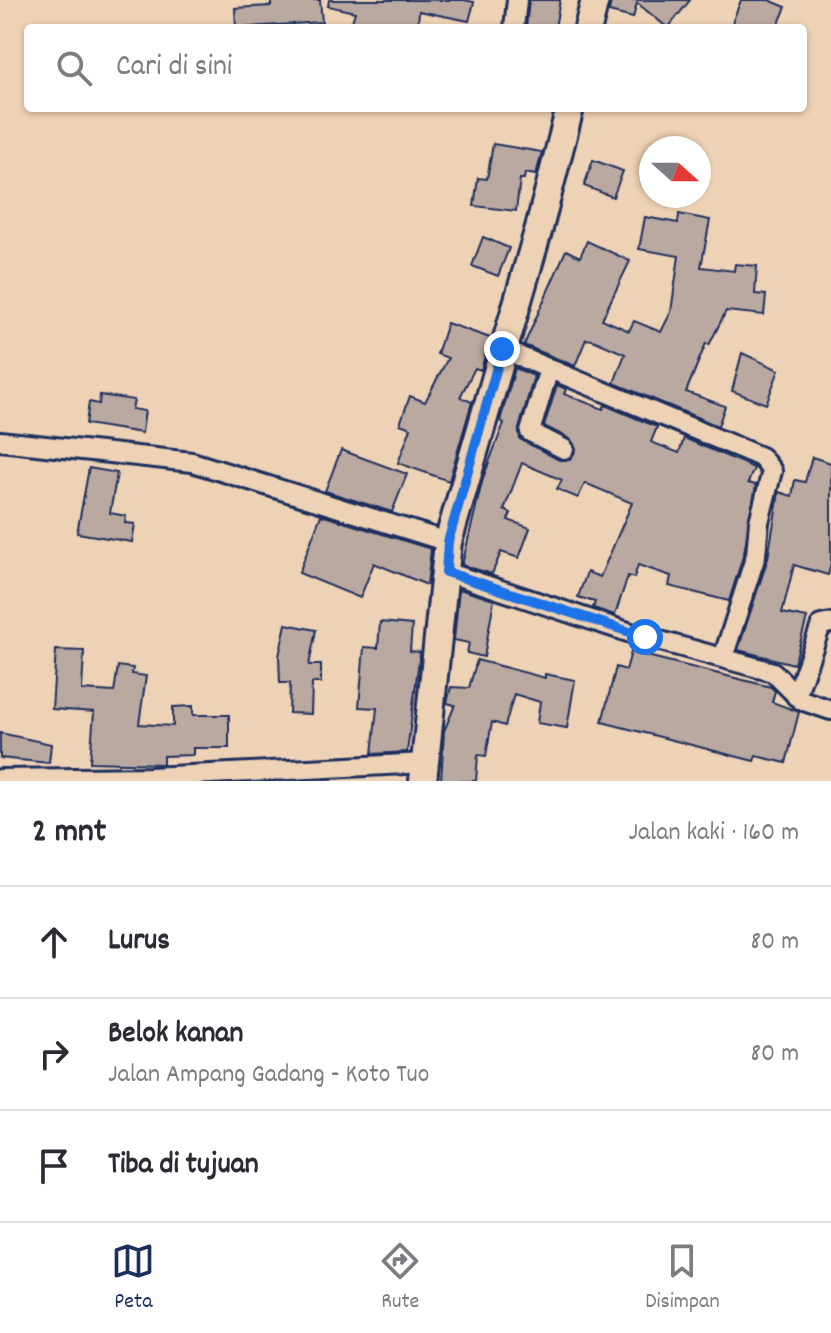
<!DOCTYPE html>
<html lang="id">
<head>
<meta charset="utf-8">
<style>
	body { margin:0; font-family:Dekko,sans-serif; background:#f7f7f7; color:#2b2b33 }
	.compass { position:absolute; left:639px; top:136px; width:72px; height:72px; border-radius:50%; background:#fff; box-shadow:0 2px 6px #0004; rotate:111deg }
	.stop { position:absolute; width:24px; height:24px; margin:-18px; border:6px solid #1a73e8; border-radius:50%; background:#fff }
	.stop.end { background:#1a73e8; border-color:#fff; box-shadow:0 2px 8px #0008 }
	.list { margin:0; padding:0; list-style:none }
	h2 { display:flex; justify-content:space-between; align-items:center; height:104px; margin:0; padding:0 32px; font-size:34px }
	h2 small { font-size:26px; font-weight:400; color:#7c7c81 }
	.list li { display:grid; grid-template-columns:52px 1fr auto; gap:24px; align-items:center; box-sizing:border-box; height:112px; padding:0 32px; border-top:2px solid #e1e1e2 }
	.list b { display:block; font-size:30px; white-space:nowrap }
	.list p { margin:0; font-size:26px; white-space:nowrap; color:#7c7c81 }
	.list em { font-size:26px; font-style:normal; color:#7c7c81 }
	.icon { flex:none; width:44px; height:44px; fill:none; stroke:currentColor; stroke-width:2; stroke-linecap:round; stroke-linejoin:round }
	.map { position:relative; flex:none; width:831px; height:781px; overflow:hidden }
	.search { position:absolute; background:#fff; box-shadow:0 2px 6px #0004; left:24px; right:24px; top:24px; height:88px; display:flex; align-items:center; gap:20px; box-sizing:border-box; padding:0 28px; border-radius:8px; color:#7c7c81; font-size:30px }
	.sheet { height:440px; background:#fff }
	nav { display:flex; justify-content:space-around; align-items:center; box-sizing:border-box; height:112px; border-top:2px solid #e1e1e2; background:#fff; font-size:22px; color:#7c7c81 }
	nav a { display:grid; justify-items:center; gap:4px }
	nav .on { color:#1b2f5e }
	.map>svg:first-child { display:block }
	.building { fill:#baa9a0; stroke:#1b2f5e; stroke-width:2 }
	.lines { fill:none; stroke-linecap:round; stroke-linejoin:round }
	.street-casing { stroke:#1b2f5e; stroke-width:24 }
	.secondary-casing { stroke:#1b2f5e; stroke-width:32 }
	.street { stroke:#eed2b5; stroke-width:18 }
	.secondary { stroke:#eed2b5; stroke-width:26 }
	.route { stroke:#1a73e8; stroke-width:10 }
</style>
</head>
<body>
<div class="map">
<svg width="831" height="781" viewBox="0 0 831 781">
	<rect width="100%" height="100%" fill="#eed2b5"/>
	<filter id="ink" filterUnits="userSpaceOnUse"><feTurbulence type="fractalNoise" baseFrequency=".0125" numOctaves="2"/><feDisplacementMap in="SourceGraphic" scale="16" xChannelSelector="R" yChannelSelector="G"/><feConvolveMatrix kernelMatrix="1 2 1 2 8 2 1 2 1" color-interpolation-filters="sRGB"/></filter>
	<g filter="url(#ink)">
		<g class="building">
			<path d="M271,0h49l2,22 -86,6 -1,-20 36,-2z"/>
			<path d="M329,0h135l10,2 -5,19 -50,-10 -1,15 -41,-3 -1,5h-26l5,-16 -27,-6z"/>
			<path d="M529,0h31l-5,28h-29z"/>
			<path d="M611,0h79l-22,28 -31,-25 -4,15 -24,-6z"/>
			<path d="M741,0h28l17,7 -9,21h-47z"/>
			<path d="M493,144l49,8 -6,23 -11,-2 -1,6h-4l-4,32 -42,-5 4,-28 9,1z"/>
			<path d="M593,160l30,11 -10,26 -29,-11z"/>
			<path d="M679,214l31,6 -9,47 33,4 1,-7 22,2 -2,28 11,1 -2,20 -38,-4 -17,34 -3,-2 -20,49 39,14 -7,20 -104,-43 11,-29 -32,-14 -7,-1 -11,27 -51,-21 42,-95 14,7 7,-16 43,20 -28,58 27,12 5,-10 27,11 10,-20 8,-56 -40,-7 6,-32 33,6z"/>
			<path d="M483,237l26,11 -11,28 -26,-10z"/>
			<path d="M447,323l43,15 -9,32 -6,-2 -15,29 12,5 -23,79 -51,-18 13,-35 -11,-4 10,-28 15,6 23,-44 -11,-4z"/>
			<path d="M742,353l37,17 -13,34 -34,-13z"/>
			<path d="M515,368l19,8 -15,53 1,10 39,21 11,-1 6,-10 -6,-10 -26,-13 13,-41 9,4 -2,5 39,15 2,-4 52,22 -6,15 28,11 5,-15 70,30 -6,15 8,2 -12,68 -15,48 -60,-15 2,-10 -33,-11 -4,13 -6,-2 -13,39 -22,-7 2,-6 -17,-5 9,-25 13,5 32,-74 -47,-20 -7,15 -21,-9 5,-9 -40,-17 -18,47 7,3 -3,7 22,8 -11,30 -18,-6 -9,22 -30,-9 21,-87 21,-55 -4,-2z"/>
			<path d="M100,395l34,5 -2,9 13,2 -3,22 -56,-9 3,-22 10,2z"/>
			<path d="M341,450l66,24 -15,38 -67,-21z"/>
			<path d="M812,457l19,6v101l-3,11 -34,-10 -12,48 25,5 -13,46 -56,-14 30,-92 11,-66 13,4 3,-16 10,2z"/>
			<path d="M89,468l28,5 -7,40 16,3 -1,7 10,1 -3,18 -55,-9z"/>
			<path d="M321,515l110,34 -4,36 -53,-22 -14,35 -61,-25z"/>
			<path d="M459,589l35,11 -10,57 -17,-4 2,-10 -15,-3z"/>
			<path d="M380,622l32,3 -2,26 10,1 -13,100 -35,2 5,-46 -18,-1 5,-60 14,1z"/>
			<path d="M286,624l30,6 -7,35h12v18h-9l-1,31 -22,-1 1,-30h-10l-1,-27z"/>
			<path d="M56,650l28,1 -2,39 32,2 4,-26 15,2 -1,6 14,2 -7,48 34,2v-19l20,-1v9h36v33h-36v7l-30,1v8l-73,-2 4,-50 -42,-3z"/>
			<path d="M631,652l140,35 4,4 -3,11 27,10 -13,51 -30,-7 -2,5 -152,-39 14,-55 10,3z"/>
			<path d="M477,660l68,18v-4l30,6 -8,48 -30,-5 3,-21 -26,-8 -9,32 -13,-4 -6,34 -8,-1 -2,26h-35l3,-50 11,-26 -8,-2 4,-16 18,1z"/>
			<path d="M0,733l51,11 -2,19 -49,-5z"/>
		</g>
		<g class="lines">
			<defs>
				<g id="street">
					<path d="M514,28l3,-28"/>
					<path d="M502,349l259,108 11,14 -13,51 -3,33 -33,103"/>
					<path d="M549,369l-19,63 34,17"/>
					<path d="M0,441l192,21 256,80"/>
					<path d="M446,572l185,61 142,39 28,28 30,10"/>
					<path d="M796,696l25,-71 10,-2"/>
					<path d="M0,779l150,-2 275,-14"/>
				</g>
				<g id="secondary">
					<path d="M588,28l7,-28"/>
					<path d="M423,781l25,-239 91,-314 31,-120"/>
				</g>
			</defs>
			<use href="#street" class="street-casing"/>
			<use href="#secondary" class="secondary-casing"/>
			<use href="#street" class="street"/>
			<use href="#secondary" class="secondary"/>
		</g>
	</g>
	<g class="lines" filter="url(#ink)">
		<path class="route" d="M502,349l-54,193 -2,30 199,65"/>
	</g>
</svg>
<svg class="compass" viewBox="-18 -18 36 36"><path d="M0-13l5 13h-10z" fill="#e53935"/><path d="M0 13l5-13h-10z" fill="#7c7c81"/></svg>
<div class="stop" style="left:645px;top:637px"></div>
<div class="stop end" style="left:502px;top:349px"></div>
<div class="search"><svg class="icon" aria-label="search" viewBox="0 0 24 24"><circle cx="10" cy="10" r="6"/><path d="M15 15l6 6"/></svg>Cari di sini</div>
</div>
<section class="sheet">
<h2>2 mnt<small>Jalan kaki · 160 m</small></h2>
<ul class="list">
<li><svg class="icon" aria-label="ahead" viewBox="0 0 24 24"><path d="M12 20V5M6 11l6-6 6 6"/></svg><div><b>Lurus</b></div><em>80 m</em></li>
<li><svg class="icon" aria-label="right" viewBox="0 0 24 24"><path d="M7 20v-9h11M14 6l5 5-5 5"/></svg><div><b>Belok kanan</b><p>Jalan Ampang Gadang - Koto Tuo</p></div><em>80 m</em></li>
<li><svg class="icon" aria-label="arrive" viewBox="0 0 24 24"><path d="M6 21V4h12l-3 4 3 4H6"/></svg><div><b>Tiba di tujuan</b></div></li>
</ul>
</section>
<nav>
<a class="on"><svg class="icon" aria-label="map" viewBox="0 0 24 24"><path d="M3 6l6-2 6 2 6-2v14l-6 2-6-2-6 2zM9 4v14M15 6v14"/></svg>Peta</a>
<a><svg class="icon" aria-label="directions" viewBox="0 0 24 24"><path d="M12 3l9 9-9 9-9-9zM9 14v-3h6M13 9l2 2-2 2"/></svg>Rute</a>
<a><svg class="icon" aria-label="saved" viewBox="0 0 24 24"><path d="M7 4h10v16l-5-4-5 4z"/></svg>Disimpan</a>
</nav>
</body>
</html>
